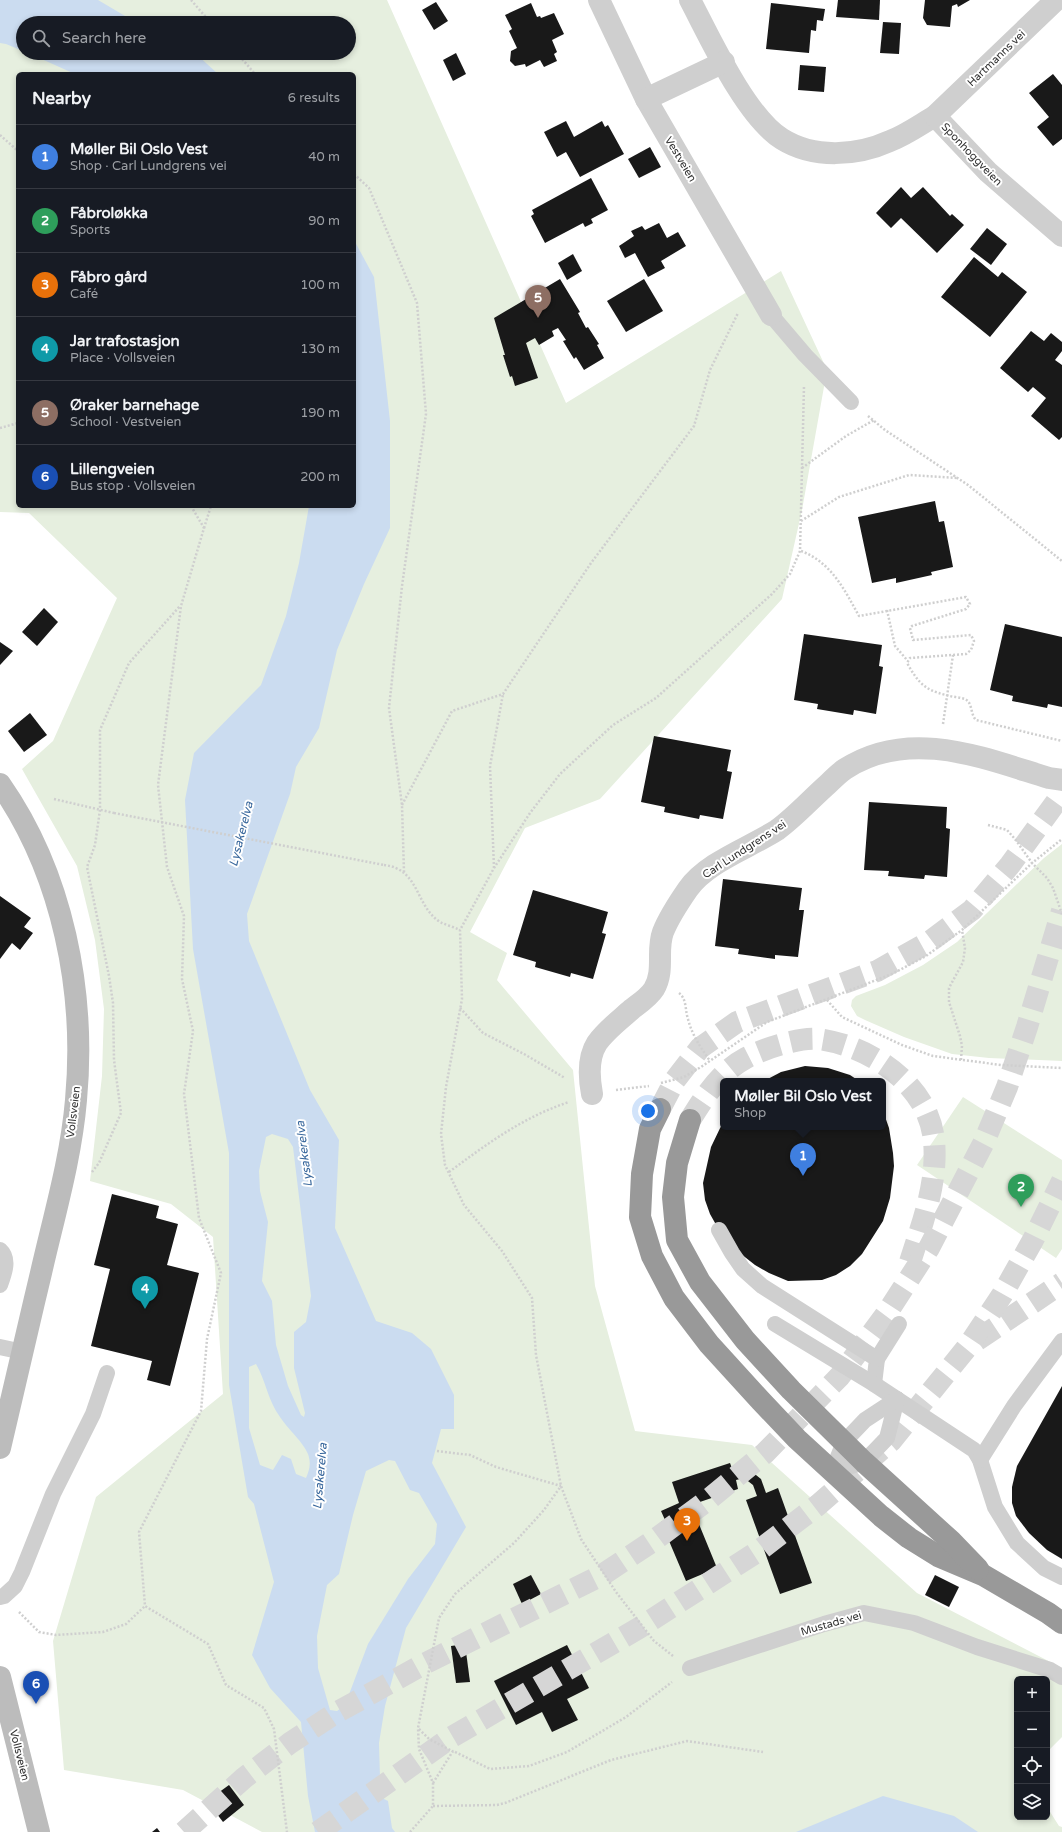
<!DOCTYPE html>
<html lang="en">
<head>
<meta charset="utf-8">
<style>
	body { margin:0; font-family:"Varela Round",sans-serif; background:#20242c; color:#f1f3f6 }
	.controls { position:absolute; right:12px; bottom:12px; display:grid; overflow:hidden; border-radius:6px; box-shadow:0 2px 6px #0003 }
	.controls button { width:36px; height:36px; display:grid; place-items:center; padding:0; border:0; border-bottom:1px solid #363941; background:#171b24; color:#f1f3f6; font:20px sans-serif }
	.you { position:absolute; left:648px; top:1111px; width:14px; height:14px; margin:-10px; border:3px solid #fff; border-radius:50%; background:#1a73e8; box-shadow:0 0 0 6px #1a73e833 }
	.badge { display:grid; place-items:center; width:26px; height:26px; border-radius:50%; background:#d93025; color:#fff; font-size:13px; font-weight:700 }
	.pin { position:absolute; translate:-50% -33px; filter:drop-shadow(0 1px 2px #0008) }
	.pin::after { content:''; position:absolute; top:21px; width:14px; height:12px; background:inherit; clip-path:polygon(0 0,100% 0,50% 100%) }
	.popup { position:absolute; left:720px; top:1078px; width:166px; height:52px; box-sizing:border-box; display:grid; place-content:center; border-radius:6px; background:#171b24; filter:drop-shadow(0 1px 3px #0005); font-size:13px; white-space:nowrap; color:#9ea1a6 }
	.popup b { font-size:15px; color:#f1f3f6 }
	.popup::after { content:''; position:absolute; left:50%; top:100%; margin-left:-8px; border:8px solid transparent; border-top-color:#171b24 }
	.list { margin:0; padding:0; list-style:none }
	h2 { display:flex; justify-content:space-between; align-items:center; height:52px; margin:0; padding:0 16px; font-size:17px }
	h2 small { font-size:13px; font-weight:400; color:#9ea1a6 }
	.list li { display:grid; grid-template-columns:26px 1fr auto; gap:12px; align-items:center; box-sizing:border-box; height:64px; padding:0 16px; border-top:1px solid #363941 }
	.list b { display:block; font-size:15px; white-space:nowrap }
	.list p { margin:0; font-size:13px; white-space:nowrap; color:#9ea1a6 }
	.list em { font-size:13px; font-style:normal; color:#9ea1a6 }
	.icon { flex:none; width:22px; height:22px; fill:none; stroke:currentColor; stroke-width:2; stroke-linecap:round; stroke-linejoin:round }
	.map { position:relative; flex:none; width:1062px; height:1832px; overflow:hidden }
	.search { position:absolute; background:#171b24; box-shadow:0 2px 6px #0003; left:16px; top:16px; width:340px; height:44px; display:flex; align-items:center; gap:10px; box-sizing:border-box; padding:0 14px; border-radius:22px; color:#9ea1a6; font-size:15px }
	.panel { position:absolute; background:#171b24; box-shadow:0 2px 6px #0003; left:16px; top:72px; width:340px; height:436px; border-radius:6px }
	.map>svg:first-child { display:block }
	.green { fill:#e6efdf; fill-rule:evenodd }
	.water { fill:#cbdcf0; fill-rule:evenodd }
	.building { fill:#191919 }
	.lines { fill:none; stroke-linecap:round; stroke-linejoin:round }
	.highway-tunnel { stroke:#d6d6d6; stroke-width:22; stroke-dasharray:22 11; stroke-linecap:butt }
	.path { stroke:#cfcfcf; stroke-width:2.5; stroke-dasharray:2 2; stroke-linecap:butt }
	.lane { stroke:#cfcfcf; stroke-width:16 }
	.street { stroke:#cfcfcf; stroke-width:22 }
	.secondary { stroke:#bcbcbc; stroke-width:22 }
	.highway { stroke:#999; stroke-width:22 }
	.path-bridge { stroke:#cfcfcf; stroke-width:2.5; stroke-dasharray:2 2; stroke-linecap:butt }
	.labels { text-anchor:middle; stroke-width:4; stroke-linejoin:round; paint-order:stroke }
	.street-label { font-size:11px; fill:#323232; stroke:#fff }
	.water-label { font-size:12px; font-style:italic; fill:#38679c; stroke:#fff }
</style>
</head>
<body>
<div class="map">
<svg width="1062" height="1832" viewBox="0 0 1062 1832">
	<rect width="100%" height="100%" fill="#fff"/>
	<g class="green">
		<path d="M0,0h387l179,403 215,-132 46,99 -25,140 -20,89 -182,200 -75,29 -55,104 37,21 -10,27 76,90 22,216 40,145 117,14 165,148 145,75v69l-15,15v-73h-30v138h30v-10l12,19 3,1v5h-800l-79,-42 -119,-20 -11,-129 43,-144 127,-103 -10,-157 -42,-33 -81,-23 12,-105 2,-67 -9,-69 -18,-74 -55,-97 31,-28 64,-143 -88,-85 -29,-1zM23,23h326v30h-326zM18,74h336v432h-336z"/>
		<path d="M1062,844v217l-73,-3 -37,-4 -48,-17 -39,-17 -8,-4 -6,-10 1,-6 4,-4 29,-11 38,-20 34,-23 87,-84z"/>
		<path d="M963,1097l99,63v89l-6,9 -139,-93z"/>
	</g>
	<g class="water">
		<path d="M0,0h98l39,23h-114v28l-17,-7 -6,-1z"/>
		<path d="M28,53h167l23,21h-143z"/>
		<path d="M354,240l20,37 16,144v107l-26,56 -27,66 -18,78 -23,39 -6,27 -43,120 2,27 61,149 29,50 -4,88 41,93 36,12 19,16 23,46v34h-13l-9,34 34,64 -60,101 -21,78 -6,37 1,35 4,21 4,2 4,27 3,4h-80l-7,-36 -7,-74 -31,-34 -18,-33 22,-73 -20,-78 -6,-7 -19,-112v-232l-36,-204 -8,-149 9,-47 67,-68 25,-69 13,-53 10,-57h45zM272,1134l16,5 5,8 18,149 -5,26 -12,10v36l11,45 -1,4 -3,-2 -13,-29 -12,-41 -4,-44 -10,-20 6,-59 -8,-31 -1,-20 7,-34zM256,1364c10,17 12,37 24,53 7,11 24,26 28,37 3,9 2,15 -2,24l-10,-4 -5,-15 -9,-4 -9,15 -13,-5 -11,-37v-61zM389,1460l6,1 15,29 9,3 18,31 -2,20 -27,35 -40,65 -23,61 -8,6 -7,-1 -12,-42 -1,-32 10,-51 12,-11 14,-59 13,-44z"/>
		<path d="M883,1796l71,20 24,16h-182z"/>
	</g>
	<g class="building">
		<path d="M838,0h42l-1,20 -43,-3z"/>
		<path d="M925,0h45l-12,7 -1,-3 -5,2 -2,21 -23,-2 -4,-7z"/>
		<path d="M436,2l12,19 -14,9 -12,-20z"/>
		<path d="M531,3l6,14 3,-1 1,2 13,-5 10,21 -12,6 5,12 -3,2 3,7 -13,6 -4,-7 -14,7 -1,-3 -10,2 -5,-5 1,-10 6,-3 -8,-17 3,-2 -7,-14z"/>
		<path d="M771,3l54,6 -2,12 -6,-1 -1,11 -5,-1 -2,23 -43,-4z"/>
		<path d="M883,22l18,1 -2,31 -19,-1z"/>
		<path d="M456,53l10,21 -13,7 -10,-21z"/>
		<path d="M800,65l26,2 -2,25 -26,-2z"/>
		<path d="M1053,74l9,11v54l-9,7 -16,-19 12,-10 -20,-24z"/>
		<path d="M566,121l8,16 28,-16 3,6 3,-2 16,29 -44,23 -14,-25 -9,5 -13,-25z"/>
		<path d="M650,147l11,20 -22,11 -11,-19z"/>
		<path d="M591,178l17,32 -17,9 2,4 -8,4 -2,-4 -38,20 -14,-27 3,-2 -2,-4z"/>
		<path d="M901,187l10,11 12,-11 27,29 2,-2 12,11 -27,28 -36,-35 -10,10 -15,-15z"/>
		<path d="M659,223l8,15 11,-6 8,14 -25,15 4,7 -17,9 -13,-24 -10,5 -6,-12 15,-10 -3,-5 11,-5 3,4z"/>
		<path d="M987,228l20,16 -16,21 -21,-16z"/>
		<path d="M573,254l9,17 -15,9 -9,-17z"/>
		<path d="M974,257l24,20 4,-5 25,20 -37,45 -49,-40z"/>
		<path d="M560,279l20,33 -2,1 8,15 2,-1 11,17 -2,1 7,13 -20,12 -8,-13 -2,2 -11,-18 3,-1 -8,-12 -6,3 2,5 -15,9 -4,-7 -9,5 12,35 -23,8 -3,-10 -2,1 -7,-22h2l-11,-37z"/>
		<path d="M644,279l19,32 -37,21 -19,-31z"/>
		<path d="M1031,331l13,10 7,-8 11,9v9l-7,9 7,5v72l-3,3 -28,-24 15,-18 -13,-11 -5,5 -28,-24z"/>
		<path d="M935,501l4,21 5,-1 9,46 -22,5 1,3 -36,8v-5l-24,5 -14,-66z"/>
		<path d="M44,608l14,14 -21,24 -15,-14z"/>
		<path d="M1005,624l57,13v70l-14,-3 -1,4 -35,-7 1,-5 -23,-6z"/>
		<path d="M804,634l78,11 -3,21 4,1 -7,47 -22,-4 -1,5 -36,-6 1,-5 -24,-4z"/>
		<path d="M0,642l13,9 -13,14z"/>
		<path d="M30,713l17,22 -23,17 -16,-21z"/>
		<path d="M654,736l77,14 -4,21 5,1 -9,47 -23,-4 -1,4 -35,-7 1,-5 -24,-5z"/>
		<path d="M869,802l78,5 -1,21 4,1 -3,48 -22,-2 -1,4 -36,-3 1,-5 -25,-1z"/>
		<path d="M723,879l79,9 -3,22h5l-6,47 -23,-2v4l-37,-5 1,-5 -24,-3z"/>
		<path d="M533,890l75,22 -6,21 4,1 -13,45 -22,-6 -1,4 -35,-10 1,-5 -23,-7z"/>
		<path d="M0,896l31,22 -7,9 9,6 -13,17 -8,-7 -12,16z"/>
		<path d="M805,1066l23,2 22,7 9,6h-95l17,-9z"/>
		<path d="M883,1111l6,17 4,25 1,13 -4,32 -7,23 -21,33 -12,12 -14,9 -14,5 -34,1 -19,-8 -14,-8 -19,-15 -17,-20 -9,-16 -5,-14 -2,-17 8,-36 12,-25v5h160z"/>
		<path d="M112,1194l47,12 -3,12 22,6 -11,41 32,8 -29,113 -23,-6 5,-19 -61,-15 19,-77 -16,-4z"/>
		<path d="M1062,1386v173l-15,-9 -18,-17 -13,-17 -4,-13v-16l5,-21z"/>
		<path d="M730,1463l3,8 13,-4 15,12 5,14 12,-5 34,95 -32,11 -34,-94 11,-4 -4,-11 -9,-7 -8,2 2,9 -44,15 3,7 -3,1 23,56 -31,13 -25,-59 4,-2 -4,-9 18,-8 -7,-21z"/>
		<path d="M531,1575l10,19 -19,10 -9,-20z"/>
		<path d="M935,1575l24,12 -10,20 -24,-12z"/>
		<path d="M465,1644l5,38 -14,1 -5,-37z"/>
		<path d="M567,1645l22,43 -22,11 11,21 -26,12 -10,-20 -26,13 -22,-44z"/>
		<path d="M229,1785l15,20 -21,17 -16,-21z"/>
		<path d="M157,1828l3,4h-8z"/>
	</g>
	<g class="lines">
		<g class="highway-tunnel">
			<path d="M660,1109l15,-29 25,-32 37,-26 140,-51 52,-29 43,-32 38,-45 52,-71"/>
			<path d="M690,1120c15,-24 30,-48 56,-62 16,-9 54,-21 72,-19 53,7 111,46 116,102 4,42 -12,83 -24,121"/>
			<path d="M977,1340l85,-57"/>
			<path d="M184,1832l60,-54 46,-35 44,-29 90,-50 178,-89 51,-34 55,-41 57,-47 75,-77 47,-63 42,-65 55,-106 23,-55 20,-60 35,-116"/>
			<path d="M318,1832l132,-94 189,-110 118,-76 61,-47 73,-64 78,-96 33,-50 31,-55 29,-59"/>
		</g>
		<g class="path">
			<path d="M191,0l20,23"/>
			<path d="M237,53l18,21"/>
			<path d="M0,135l18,16"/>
			<path d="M354,174l15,14 48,115 9,111 -24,172 -13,122 13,97 2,67"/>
			<path d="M868,416l17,14 83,55 94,76"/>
			<path d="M0,428l18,-5"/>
			<path d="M802,468l44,-32 28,-16"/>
			<path d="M191,506l13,22 -23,78 -23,179 9,82 17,49 -2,63 11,52 -9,63 15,124 22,55 -14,66 -6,72 -62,121 6,74 63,38 18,41 38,23 10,21 13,103"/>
			<path d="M801,521l38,-24 70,-22 48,3"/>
			<path d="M204,528l7,-22"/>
			<path d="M801,551c30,11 43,38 58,65l107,-19 4,7 -4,5 -54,17 -2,2 3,12 58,-5 3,6 -3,9 -5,4 -56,4 -3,5c11,19 17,27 39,32 6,2 13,2 19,4 8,4 5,15 11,21l86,21"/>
			<path d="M887,610l8,36 12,14"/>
			<path d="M943,724l10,-69"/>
			<path d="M54,799l60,14"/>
			<path d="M402,805l50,-94 51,-17 88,-131 103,-137 16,-56 28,-57"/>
			<path d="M988,825l19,5 8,9 17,24 15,15 6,10 9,26"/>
			<path d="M384,865c36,4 31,41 56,57 6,3 14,5 20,8"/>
			<path d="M494,868l-4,-102 13,-72"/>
			<path d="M679,993c8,6 6,18 9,26 4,16 13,29 22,42"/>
			<path d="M827,1000l15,17 60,28 31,11 68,9 61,3"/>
			<path d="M460,1008l23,25 41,21 41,24"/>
			<path d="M961,1060l1,-14 -2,-10 -11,-34v-14l14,-26 2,-14 -3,-18"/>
			<path d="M661,1083l23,-6 17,-10 66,-45 125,-48 34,-18 36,-26 70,-67 30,-24"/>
			<path d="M616,1090l33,-4"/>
			<path d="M92,1172l7,-9 22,-50 -7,-53 -1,-57 -4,-27 -22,-109 8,-22 5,-35v-80l29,-67 51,-57"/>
			<path d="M449,1172c38,-28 74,-55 120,-70"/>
			<path d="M437,1451l33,4 26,12 65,19"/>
			<path d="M19,1612l20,20 17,3 47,-3 23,-8 19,-18"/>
			<path d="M673,1656l-19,-15 -38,-49 -35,-53 -20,-53 -25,-131 -4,-57 -30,-47 -38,-46 -19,-40 -4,-31 5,-47 16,-88 -2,-69 34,-62 36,-55 30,-39 53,-49 43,-27 116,-104 18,-20 10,-23 4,-165"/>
			<path d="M419,1729l10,10 23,12"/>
			<path d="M433,1783l20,-32 37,18 39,-3 38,-14 59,-35 46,-35"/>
			<path d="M433,1806l64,-1 8,-2 106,-43 76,-19 76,11"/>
			<path d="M410,1832l23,-26v-23l-14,-34 -1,-21 21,-110 16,-24 59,-51 30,-33 17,-24"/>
		</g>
		<g class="lane">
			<path d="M771,315l34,40 46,47"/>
			<path d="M719,1230l13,23 11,16 19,17 115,73 -3,25"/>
			<path d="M0,1250c10,9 4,24 0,35"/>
			<path d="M775,1324l99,60 100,66 6,10 15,47 22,36 27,25 18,9"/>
			<path d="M0,1347l23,5"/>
			<path d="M877,1359l22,-35"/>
			<path d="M980,1460l34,-54 48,-65"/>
			<path d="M832,1472l32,-10 23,-24 10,-39"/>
			<path d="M832,1472l12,-30 21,-22 32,-21"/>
			<path d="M0,1597l4,-1 11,-10 7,-14 31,-78 40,-80 14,-41"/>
			<path d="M690,1668l134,-44 40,-11 50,10 63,24 73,23 12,7"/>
		</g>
		<g class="street">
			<path d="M599,0l47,99 125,216"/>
			<path d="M690,0c20,38 56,117 92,139 32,20 75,17 108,2 16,-6 31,-17 45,-25l53,56 74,64"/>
			<path d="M646,99l78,-37"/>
			<path d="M935,116l121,-116"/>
			<path d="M592,1094c-3,-16 -4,-37 5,-51 9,-13 24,-24 35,-34 8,-6 17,-12 22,-20 11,-19 2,-38 9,-57 6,-15 16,-30 25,-43 19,-27 61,-41 89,-59 18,-13 34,-31 51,-46 5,-5 11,-11 17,-15 65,-42 138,-11 204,9l13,2"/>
		</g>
		<g class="secondary">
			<path d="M0,784c63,90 86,208 76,316 -5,59 -22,116 -35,173 -14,58 -27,116 -41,175"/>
			<path d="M0,1677l39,155"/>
		</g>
		<g class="highway">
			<path d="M660,1109l-10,20 -8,45 -2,43 12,39 22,42 35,46 52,57 36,38 84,77 28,22 29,18 45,19 65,38 14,10"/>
			<path d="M690,1120l-13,43 -4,34 4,43 23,42 45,58 46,50 73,72 87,79 27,28"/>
		</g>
		<path class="path-bridge" d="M114,813l270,52"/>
	</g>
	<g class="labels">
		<g class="street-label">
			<text transform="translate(996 58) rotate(-44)" y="4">Hartmanns vei</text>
			<text transform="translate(972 154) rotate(46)" y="4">Sponhoggveien</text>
			<text transform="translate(681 159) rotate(59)" y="4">Vestveien</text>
			<text transform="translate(744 849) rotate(-33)" y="4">Carl Lundgrens vei</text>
			<text transform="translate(73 1112) rotate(-83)" y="4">Vollsveien</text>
			<text transform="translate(831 1623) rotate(-16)" y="4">Mustads vei</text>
			<text transform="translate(20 1755) rotate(76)" y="4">Vollsveien</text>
		</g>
		<g class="water-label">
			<text transform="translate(241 834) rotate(-76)" y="4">Lysakerelva</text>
			<text transform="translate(304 1154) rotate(-97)" y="4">Lysakerelva</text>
			<text transform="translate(320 1476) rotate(-85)" y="4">Lysakerelva</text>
		</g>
	</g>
</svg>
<div class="controls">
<button>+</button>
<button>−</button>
<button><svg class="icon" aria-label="locate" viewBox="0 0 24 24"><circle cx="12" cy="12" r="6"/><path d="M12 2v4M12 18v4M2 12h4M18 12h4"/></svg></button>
<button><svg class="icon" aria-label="layers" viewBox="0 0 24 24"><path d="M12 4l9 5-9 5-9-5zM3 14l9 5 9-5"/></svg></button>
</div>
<div class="you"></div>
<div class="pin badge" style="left:803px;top:1176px;background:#3f7fe0">1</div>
<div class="popup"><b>Møller Bil Oslo Vest</b>Shop</div>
<div class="pin badge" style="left:1021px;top:1207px;background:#2e9e5b">2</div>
<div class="pin badge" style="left:687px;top:1541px;background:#e8710a">3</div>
<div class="pin badge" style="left:145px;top:1309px;background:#0f9aa8">4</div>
<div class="pin badge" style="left:538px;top:318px;background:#8d6e63">5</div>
<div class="pin badge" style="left:36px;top:1704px;background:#1a4fb4">6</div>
<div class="search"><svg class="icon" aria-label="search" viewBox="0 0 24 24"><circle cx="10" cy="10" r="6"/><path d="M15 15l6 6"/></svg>Search here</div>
<section class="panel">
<h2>Nearby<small>6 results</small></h2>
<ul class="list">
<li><span class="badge" style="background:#3f7fe0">1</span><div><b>Møller Bil Oslo Vest</b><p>Shop · Carl Lundgrens vei</p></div><em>40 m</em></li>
<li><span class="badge" style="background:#2e9e5b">2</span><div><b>Fåbroløkka</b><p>Sports</p></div><em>90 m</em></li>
<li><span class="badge" style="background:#e8710a">3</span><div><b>Fåbro gård</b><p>Café</p></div><em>100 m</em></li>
<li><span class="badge" style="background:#0f9aa8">4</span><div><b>Jar trafostasjon</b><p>Place · Vollsveien</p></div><em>130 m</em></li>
<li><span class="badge" style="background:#8d6e63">5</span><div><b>Øraker barnehage</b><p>School · Vestveien</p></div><em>190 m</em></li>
<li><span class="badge" style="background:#1a4fb4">6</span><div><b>Lillengveien</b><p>Bus stop · Vollsveien</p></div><em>200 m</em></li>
</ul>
</section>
</div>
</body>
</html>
